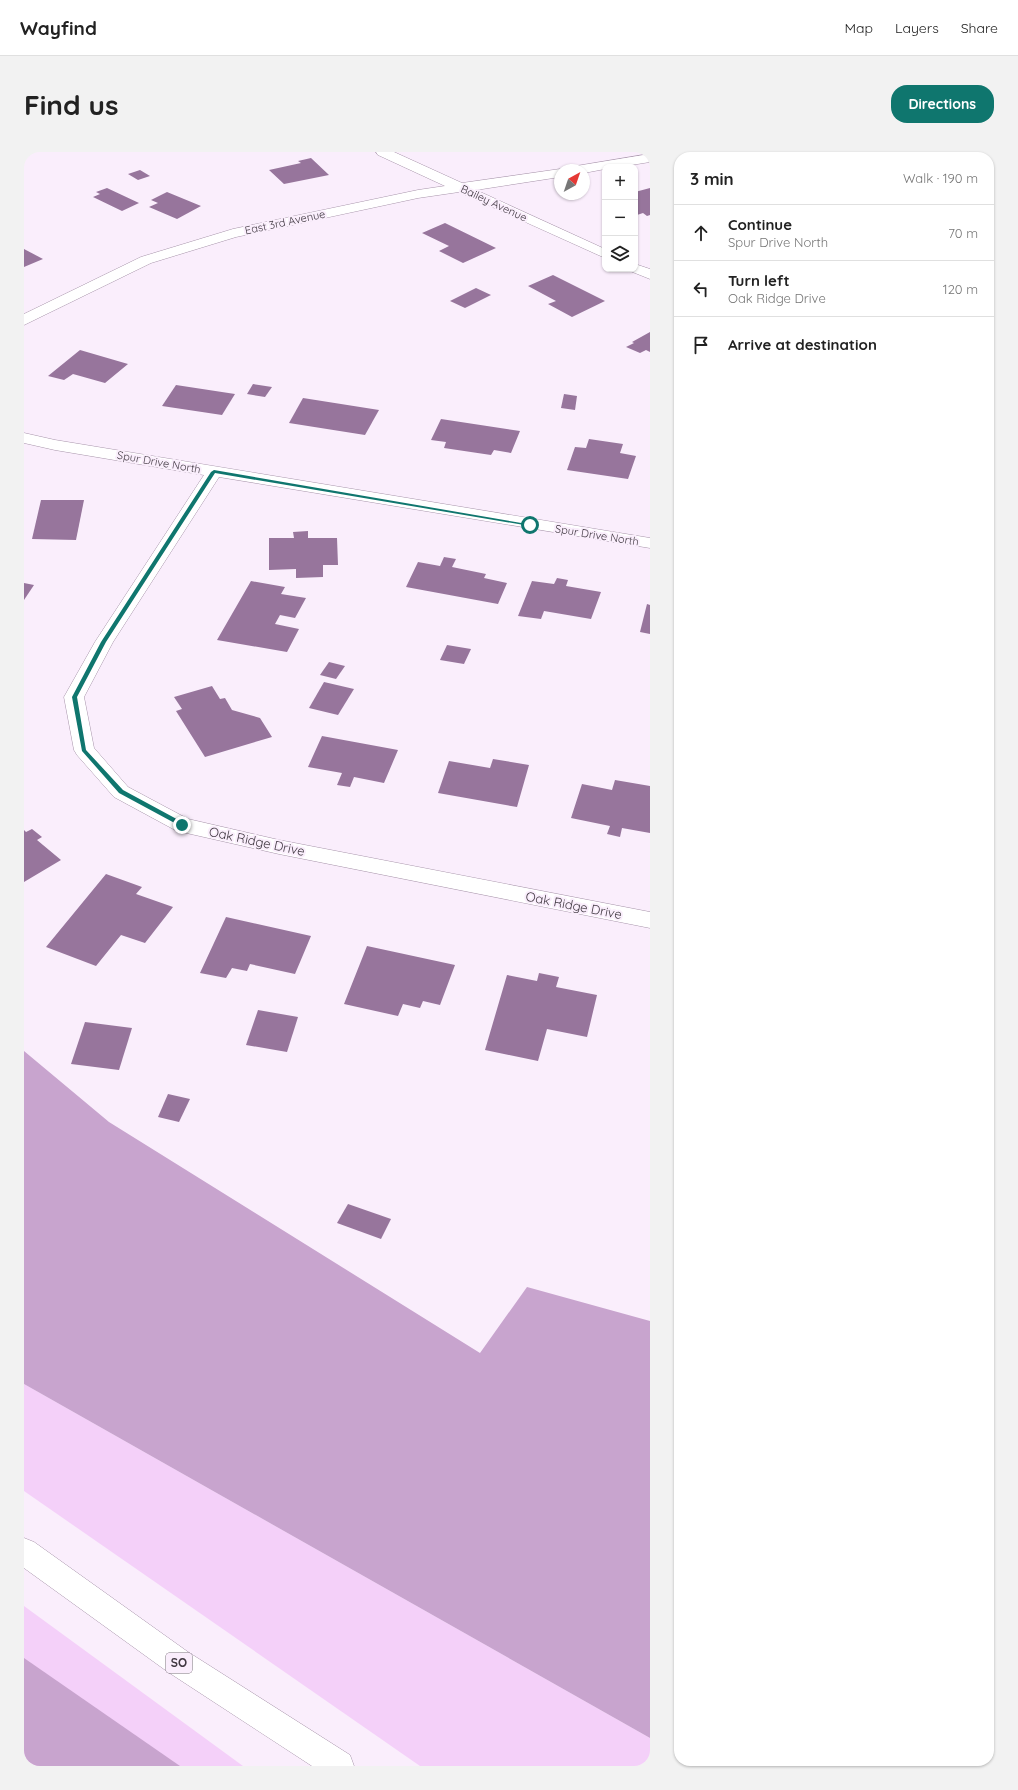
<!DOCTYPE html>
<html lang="en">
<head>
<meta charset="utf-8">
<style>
	body { margin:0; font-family:Quicksand,sans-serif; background:#f2f2f2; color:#222 }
	.controls { position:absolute; right:12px; top:12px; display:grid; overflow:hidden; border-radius:8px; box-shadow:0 1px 3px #0004 }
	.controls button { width:36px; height:36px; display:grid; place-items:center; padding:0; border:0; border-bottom:1px solid #e0e0e0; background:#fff; color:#222; font:20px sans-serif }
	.compass { position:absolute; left:530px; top:12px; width:36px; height:36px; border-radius:50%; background:#fff; box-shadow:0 1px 3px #0004; rotate:40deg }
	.stop { position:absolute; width:12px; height:12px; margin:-9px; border:3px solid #0f766e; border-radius:50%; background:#fff }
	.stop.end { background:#0f766e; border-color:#fff; box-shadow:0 1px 4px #0008 }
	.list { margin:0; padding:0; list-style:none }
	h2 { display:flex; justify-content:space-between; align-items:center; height:52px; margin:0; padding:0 16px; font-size:17px }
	h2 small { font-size:13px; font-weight:400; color:#767676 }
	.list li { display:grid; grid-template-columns:26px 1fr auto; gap:12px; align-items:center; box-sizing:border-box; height:56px; padding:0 16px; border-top:1px solid #e0e0e0 }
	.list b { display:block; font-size:15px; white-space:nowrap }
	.list p { margin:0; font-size:13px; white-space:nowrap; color:#767676 }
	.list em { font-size:13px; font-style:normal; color:#767676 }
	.icon { flex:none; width:22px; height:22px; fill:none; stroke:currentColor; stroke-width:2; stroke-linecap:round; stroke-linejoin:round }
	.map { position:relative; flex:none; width:626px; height:1614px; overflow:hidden; border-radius:16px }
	header { display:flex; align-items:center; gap:24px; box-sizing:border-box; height:56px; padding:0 20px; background:#fff; border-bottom:1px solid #e0e0e0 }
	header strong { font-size:19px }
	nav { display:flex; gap:22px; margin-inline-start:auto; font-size:14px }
	.intro { display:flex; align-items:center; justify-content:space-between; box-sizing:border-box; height:96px; padding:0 24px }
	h1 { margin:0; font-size:28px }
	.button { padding:10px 18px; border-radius:16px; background:#0f766e; color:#fff; font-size:14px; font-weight:700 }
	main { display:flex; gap:24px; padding:0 24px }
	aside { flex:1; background:#fff; border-radius:16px; box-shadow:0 1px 3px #0004 }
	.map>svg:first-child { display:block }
	.green { fill:#f4d0f9 }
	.forest { fill:#c8a4ce }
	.building { fill:#97759c }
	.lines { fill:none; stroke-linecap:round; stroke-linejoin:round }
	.street-casing { stroke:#a794aa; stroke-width:1 }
	.highway-casing { stroke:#a794aa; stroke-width:1 }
	.street { fill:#fff; fill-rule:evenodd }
	.highway { fill:#fff; fill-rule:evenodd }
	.route { fill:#0f766e }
	.labels { text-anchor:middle; stroke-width:4; stroke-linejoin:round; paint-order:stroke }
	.far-street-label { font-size:11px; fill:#413942; stroke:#faeefc }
	.shield { fill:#faeefc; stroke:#786f7a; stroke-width:1 }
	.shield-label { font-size:12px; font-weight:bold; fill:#413942 }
	.street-label { font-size:13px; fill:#413942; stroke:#faeefc }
</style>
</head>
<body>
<header>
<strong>Wayfind</strong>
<nav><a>Map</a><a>Layers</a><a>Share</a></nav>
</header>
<div class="intro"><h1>Find us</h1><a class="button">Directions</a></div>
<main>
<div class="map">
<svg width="626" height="1614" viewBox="0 0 626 1614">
	<rect width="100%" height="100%" fill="#faeefc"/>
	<g class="green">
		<path d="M0,1232l626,354v28h-230l-396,-275z"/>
		<path d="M0,1454l219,160h-219z"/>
	</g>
	<g class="forest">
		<path d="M0,899l85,71 371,231 47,-66 123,34v417l-626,-354z"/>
		<path d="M0,1506l156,108h-156z"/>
	</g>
	<g class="building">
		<path d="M287,6l18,17 -45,9 -15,-14 32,-7 -3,-2z"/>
		<path d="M116,18l10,6 -12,4 -10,-6z"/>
		<path d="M83,36l32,15 -17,8 -29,-14 7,-3 -4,-2z"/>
		<path d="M626,36v27l-3,1 -4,-3 -6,2 -2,-1v-22z"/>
		<path d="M143,40l34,14 -24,13 -28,-12 9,-4 -7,-3z"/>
		<path d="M421,71l51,25 -33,15 -24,-12 10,-5 -27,-13z"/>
		<path d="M0,97l19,10 -19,8z"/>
		<path d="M529,123l52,26 -33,16 -24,-13 8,-3 -28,-15z"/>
		<path d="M452,136l15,7 -26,13 -15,-7z"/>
		<path d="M626,180v20l-4,-2 -6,3 -14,-6 8,-4 -2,-1z"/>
		<path d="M56,198l48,14 -23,19 -32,-9 -9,6 -16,-4z"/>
		<path d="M229,232l19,3 -7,10 -18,-3z"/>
		<path d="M152,233l59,9 -13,21 -60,-9z"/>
		<path d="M540,242l13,2 -2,14 -14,-2z"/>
		<path d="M279,246l76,12 -14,25 -76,-12z"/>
		<path d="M417,267l79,12 -9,22 -17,-3 -3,5 -47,-7 2,-6 -15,-2z"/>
		<path d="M565,287l34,5 -3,9 16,3 -8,23 -61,-9 8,-23 11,1z"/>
		<path d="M17,348h43l-8,40 -44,-1z"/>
		<path d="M284,379v7h29l1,27h-15v12l-27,1v-9l-27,1v-32h25l-1,-6z"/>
		<path d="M420,405l12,2 -4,8 34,7 -2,4 23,5 -9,21 -92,-17 12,-25 22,4z"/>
		<path d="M533,426l11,2 -2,6 35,6 -10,27 -47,-8 -3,8 -23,-3 14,-35 22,3z"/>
		<path d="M227,429l34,6 -4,7 25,4 -11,20 -15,-3 -5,9 24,5 -12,23 -70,-12z"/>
		<path d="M0,431l10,2 -10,15z"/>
		<path d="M623,452l3,1v29l-10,-2z"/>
		<path d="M423,493l24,4 -7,15 -24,-4z"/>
		<path d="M305,510l16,4 -9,13 -16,-4z"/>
		<path d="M300,530l30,7 -16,26 -29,-7z"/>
		<path d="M188,534l8,13 5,-1 7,12 28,8 12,19 -67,20 -29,-46 6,-2 -8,-12z"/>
		<path d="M298,584l76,14 -14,33 -30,-6 -4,10 -13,-2 5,-12 -34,-6z"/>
		<path d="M469,607l36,6 -12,42 -79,-14 11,-32 41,7z"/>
		<path d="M591,628l35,6v47l-28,-5 -2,9 -13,-3 3,-8 -39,-8 11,-34 30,6z"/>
		<path d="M8,677l10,8 -5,3 24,20 -37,22v-52l2,2z"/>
		<path d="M82,722l36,13 -6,7 37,13 -28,36 -24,-8 -25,31 -50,-19z"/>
		<path d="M202,765l85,19 -16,38 -45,-10 -3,7 -15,-3 -6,10 -26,-5z"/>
		<path d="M343,794l88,19 -15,40 -17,-4 -3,7 -17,-4 -5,12 -54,-12z"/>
		<path d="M515,821l20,4 -3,10 41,8 -10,42 -40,-8 -9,32 -53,-11 22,-75 30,6z"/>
		<path d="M234,858l40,7 -11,35 -41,-7z"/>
		<path d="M61,870l47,6 -13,42 -48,-6z"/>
		<path d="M144,942l22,5 -11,23 -21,-5z"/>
		<path d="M324,1052l43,15 -10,20 -44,-16z"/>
	</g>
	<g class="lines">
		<defs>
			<g id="street">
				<path d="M352,0h18l68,31 98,-14 4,1h-4v7l-84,13 129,59v9l-146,-66 -41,6 -182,39 -85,26 -127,62v-11l117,-57 92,-28 185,-39 27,-4 -67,-31z"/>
				<path d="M626,2v8l-31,5h-14v2l-21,4v-3h-15l2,-3 5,-1z"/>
				<path d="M611,112l15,5v10l-20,-8 -2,-2h7z"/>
				<path d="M0,281l31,7 595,98v10l-431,-71 -106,165 -29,55 10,51 34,39 60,32 91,21 371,72v16l-371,-74 -97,-22 -7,-2 -61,-33 -37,-42 -3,-5 -10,-53 31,-55 109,-167 -149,-25 -31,-7z"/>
			</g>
			<path id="highway" d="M0,1386l10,4 154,110 162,103 4,11h-42l-144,-94 -144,-104z"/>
		</defs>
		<use href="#street" class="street-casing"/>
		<use href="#highway" class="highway-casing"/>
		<use href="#street" class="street"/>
		<use href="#highway" class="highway"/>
	</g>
	<path class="route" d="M190,318l319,55 -3,1 -315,-53 -109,169 -29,55 9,53 37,40 61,33 1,2 -3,2 -63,-34 -37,-42 -10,-54 29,-55 110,-170z"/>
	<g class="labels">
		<g class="far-street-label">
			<text transform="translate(470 51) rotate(25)" y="4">Bailey Avenue</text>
			<text transform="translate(261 70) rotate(-12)" y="4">East 3rd Avenue</text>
			<text transform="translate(135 310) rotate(10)" y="4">Spur Drive North</text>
			<text transform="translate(573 383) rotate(9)" y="4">Spur Drive North</text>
		</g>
		<rect class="shield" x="142" y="1501" width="26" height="20" rx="3"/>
		<g class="shield-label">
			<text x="155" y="1515">SO</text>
		</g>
		<g class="street-label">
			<text transform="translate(233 689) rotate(12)" y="5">Oak Ridge Drive</text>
			<text transform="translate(550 753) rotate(11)" y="5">Oak Ridge Drive</text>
		</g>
	</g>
</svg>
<div class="controls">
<button>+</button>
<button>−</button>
<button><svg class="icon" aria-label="layers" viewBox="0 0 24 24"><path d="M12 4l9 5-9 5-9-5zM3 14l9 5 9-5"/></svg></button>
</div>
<svg class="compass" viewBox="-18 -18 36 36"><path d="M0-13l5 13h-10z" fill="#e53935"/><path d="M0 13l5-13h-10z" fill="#767676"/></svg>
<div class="stop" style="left:506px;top:373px"></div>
<div class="stop end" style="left:158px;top:673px"></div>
</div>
<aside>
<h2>3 min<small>Walk · 190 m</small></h2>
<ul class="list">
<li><svg class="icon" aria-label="ahead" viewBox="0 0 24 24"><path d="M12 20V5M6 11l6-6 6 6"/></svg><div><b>Continue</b><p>Spur Drive North</p></div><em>70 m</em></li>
<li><svg class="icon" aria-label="left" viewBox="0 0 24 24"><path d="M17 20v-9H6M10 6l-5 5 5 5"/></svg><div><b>Turn left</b><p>Oak Ridge Drive</p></div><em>120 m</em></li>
<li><svg class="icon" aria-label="arrive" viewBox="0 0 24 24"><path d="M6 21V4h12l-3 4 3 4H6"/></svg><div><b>Arrive at destination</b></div></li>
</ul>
</aside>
</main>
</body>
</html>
